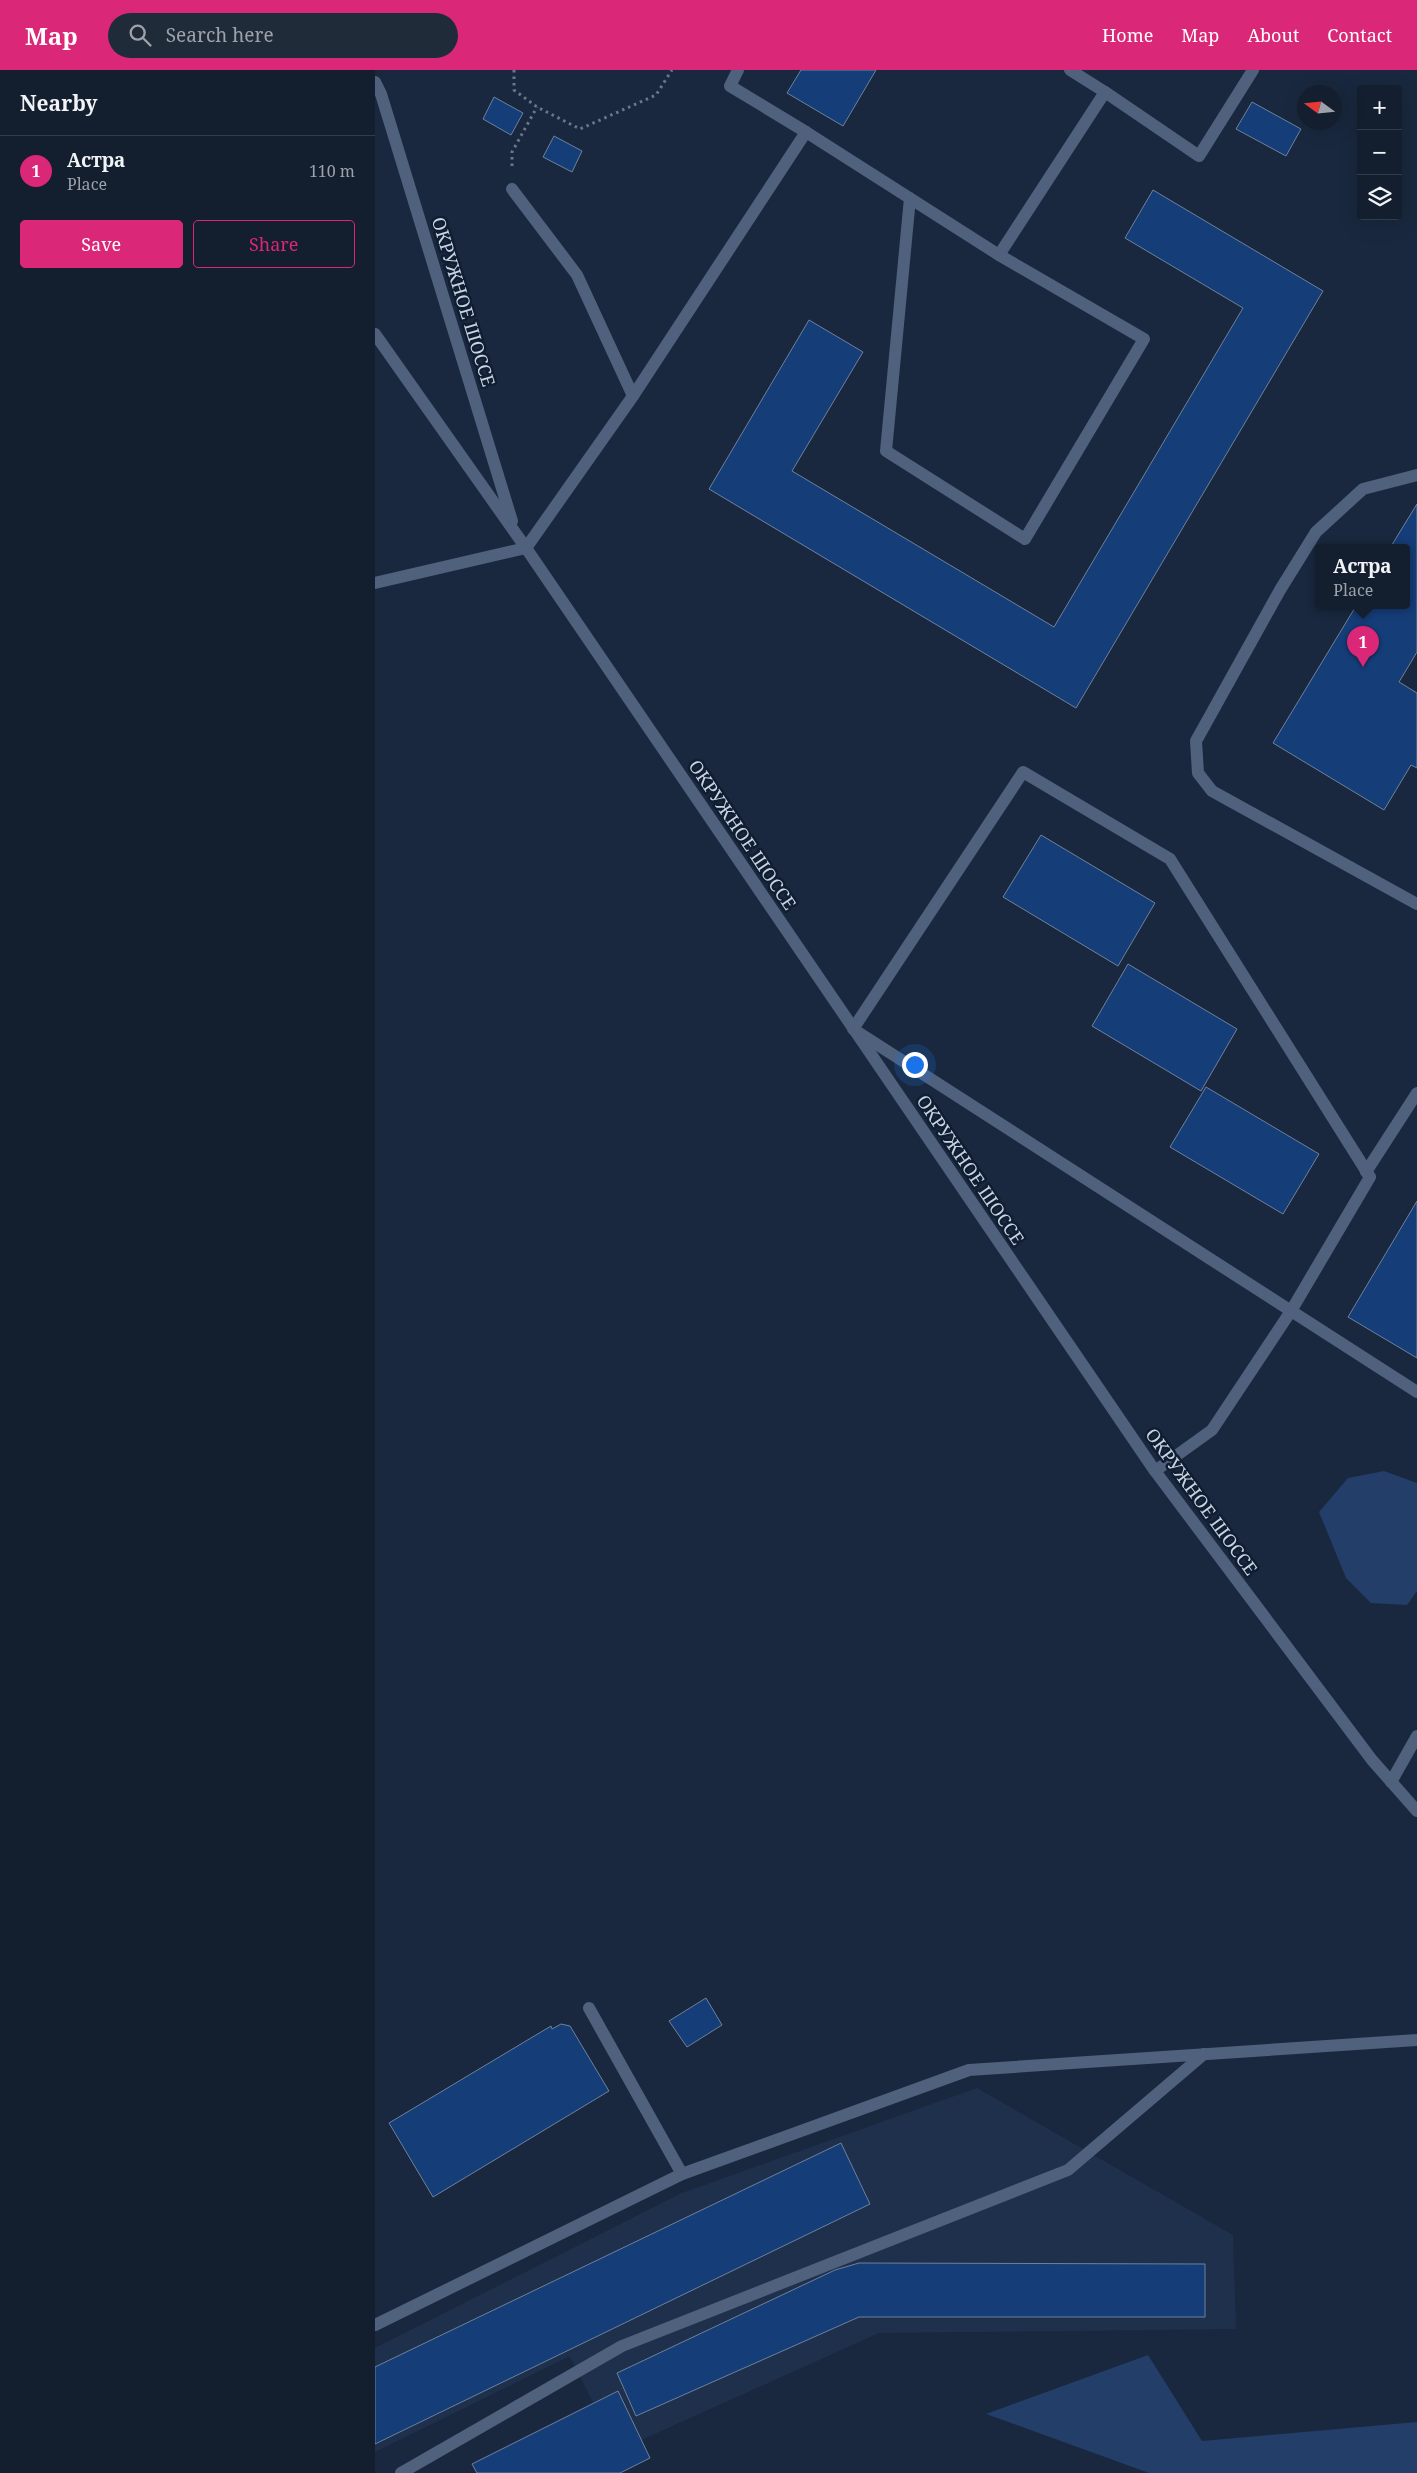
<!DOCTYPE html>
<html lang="en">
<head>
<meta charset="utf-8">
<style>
	body { margin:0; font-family:"Noto Serif",serif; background:#202b3a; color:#f1f3f6 }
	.controls { position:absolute; right:15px; top:15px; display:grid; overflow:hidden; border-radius:5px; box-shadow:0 5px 20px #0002 }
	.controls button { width:45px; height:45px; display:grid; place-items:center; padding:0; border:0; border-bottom:1px solid #323c4a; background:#131e2e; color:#f1f3f6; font:25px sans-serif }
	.compass { position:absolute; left:922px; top:15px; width:45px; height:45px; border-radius:50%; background:#131e2e; box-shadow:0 5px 20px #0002; rotate:285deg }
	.you { position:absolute; left:539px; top:994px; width:18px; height:18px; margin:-12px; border:4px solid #fff; border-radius:50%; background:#1a73e8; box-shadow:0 0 0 8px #1a73e833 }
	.badge { display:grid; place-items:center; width:32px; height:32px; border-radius:50%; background:#db2777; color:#fff; font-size:16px; font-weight:700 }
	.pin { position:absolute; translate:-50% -41px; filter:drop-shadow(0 1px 2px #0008) }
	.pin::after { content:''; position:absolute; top:26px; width:18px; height:15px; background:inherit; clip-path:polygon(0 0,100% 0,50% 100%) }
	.popup { position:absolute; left:940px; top:474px; width:95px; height:65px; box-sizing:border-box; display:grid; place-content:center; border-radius:5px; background:#131e2e; filter:drop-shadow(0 1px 4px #0005); font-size:16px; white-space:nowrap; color:#9da2aa }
	.popup b { font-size:19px; color:#f1f3f6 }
	.popup::after { content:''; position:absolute; left:50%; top:100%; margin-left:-10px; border:10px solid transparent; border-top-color:#131e2e }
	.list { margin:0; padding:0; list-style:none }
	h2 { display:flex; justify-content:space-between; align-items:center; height:65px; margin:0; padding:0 20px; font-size:21px }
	h2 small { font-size:16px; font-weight:400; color:#9da2aa }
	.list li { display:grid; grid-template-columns:32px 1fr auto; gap:15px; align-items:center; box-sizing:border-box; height:70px; padding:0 20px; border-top:1px solid #323c4a }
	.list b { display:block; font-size:19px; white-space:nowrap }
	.list p { margin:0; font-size:16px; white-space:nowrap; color:#9da2aa }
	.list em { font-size:16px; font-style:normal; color:#9da2aa }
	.actions { display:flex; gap:10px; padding:15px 20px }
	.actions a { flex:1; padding:11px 0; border:1px solid #db2777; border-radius:5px; text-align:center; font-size:18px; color:#db2777 }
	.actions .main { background:#db2777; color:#fff }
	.icon { flex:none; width:28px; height:28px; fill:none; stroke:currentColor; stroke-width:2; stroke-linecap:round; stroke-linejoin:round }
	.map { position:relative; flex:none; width:1042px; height:2403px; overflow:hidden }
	header { display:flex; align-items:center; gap:30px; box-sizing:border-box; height:70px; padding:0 25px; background:#db2777; color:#fff }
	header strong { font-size:24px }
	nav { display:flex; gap:28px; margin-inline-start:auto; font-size:18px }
	.search { width:350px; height:45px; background:#202b3a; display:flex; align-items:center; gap:12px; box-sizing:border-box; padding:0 18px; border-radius:28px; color:#9da2aa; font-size:19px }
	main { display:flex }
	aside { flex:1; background:#131e2e }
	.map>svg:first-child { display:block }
	.built { fill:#1e304c }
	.green { fill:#223e69 }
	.building { fill:#153d78; stroke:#6f819b }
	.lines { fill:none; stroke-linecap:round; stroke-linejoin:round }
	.path { stroke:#6b778a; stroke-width:3; stroke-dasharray:2.5 4; stroke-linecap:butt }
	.service { stroke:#4f617d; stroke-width:12 }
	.tertiary { stroke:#4f617d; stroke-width:12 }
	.labels { text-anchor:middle; stroke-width:5; stroke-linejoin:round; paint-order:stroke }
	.street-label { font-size:18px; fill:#c9d3e1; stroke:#101e33 }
</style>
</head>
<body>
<header>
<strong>Map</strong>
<div class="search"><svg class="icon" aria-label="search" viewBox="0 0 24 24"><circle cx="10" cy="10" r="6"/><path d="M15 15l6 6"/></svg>Search here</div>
<nav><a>Home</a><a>Map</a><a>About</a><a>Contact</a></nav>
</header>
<main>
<aside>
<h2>Nearby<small></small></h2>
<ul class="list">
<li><span class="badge">1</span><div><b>Астра</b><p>Place</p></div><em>110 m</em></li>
</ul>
<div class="actions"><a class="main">Save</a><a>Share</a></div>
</aside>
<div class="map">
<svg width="1042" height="2403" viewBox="0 0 1042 2403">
	<rect width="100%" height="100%" fill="#19283e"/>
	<path class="built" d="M602,2018l256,147 3,94 -357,4 -262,118 -47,-95 -195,96v-104l307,-155z"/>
	<g class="green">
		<path d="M1009,1401l33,12v108l-10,14 -36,-2 -25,-25 -27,-66 29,-34z"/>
		<path d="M773,2285l54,86 215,-19v51h-268l-163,-59z"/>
	</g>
	<g class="building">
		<path d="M426,0h75l-33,56 -56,-33z"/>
		<path d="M119,27l29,16 -12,22 -28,-16z"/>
		<path d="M877,32l49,27 -15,27 -50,-27z"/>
		<path d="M179,66l28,15 -10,21 -29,-15z"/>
		<path d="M778,120l170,101 -247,417 -367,-219 100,-169 54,32 -71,119 262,156 189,-319 -118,-70z"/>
		<path d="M1042,434v148l-18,30 18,11v75l-6,-3 -27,45 -111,-67 83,-137h51v-58h-17z"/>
		<path d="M666,765l114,68 -37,63 -115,-69z"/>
		<path d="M753,894l109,65 -36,62 -109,-65z"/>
		<path d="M831,1017l113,67 -36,60 -113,-67z"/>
		<path d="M1042,1131v157l-69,-41z"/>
		<path d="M331,1928l16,27 -35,22 -18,-26z"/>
		<path d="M186,1954l9,2 39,65 -176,106 -44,-74 162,-97 1,3z"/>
		<path d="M466,2073l29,61 -495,240v-77z"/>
		<path d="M484,2193l346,1v53h-346l-223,99 -19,-43 218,-103z"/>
		<path d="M243,2321l32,67 -30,15h-143l-5,-9z"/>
	</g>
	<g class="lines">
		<g class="path">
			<path d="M139,0v20l23,17 43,22 76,-34 16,-25"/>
			<path d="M137,96v-14l25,-45"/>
		</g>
		<g class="service">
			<path d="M363,0l-8,16 76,46"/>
			<path d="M730,22l94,64 54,-86"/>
			<path d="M137,119l65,86 56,121"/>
			<path d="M624,185l106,-163 -35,-22"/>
			<path d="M1042,405l-54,14 -47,43 -36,58 -84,151 2,32 14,18 205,113"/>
			<path d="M0,513l151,-35 107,-152 173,-264 193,123 145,84 -119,200 -139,-88 24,-253"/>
			<path d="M991,1102l51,-79"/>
			<path d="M780,1401l57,-41 79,-119 79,-134 -200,-318 -147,-87 -170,257 564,363"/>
			<path d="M1016,1712l26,-46"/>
			<path d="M214,1938l93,166"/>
			<path d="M0,2255l307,-151 287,-104 448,-30"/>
			<path d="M26,2403l221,-127 446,-176 136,-116"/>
		</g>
		<g class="tertiary">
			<path d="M0,12l6,12 131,427"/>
			<path d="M0,264l151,214 629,923 217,289 45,51"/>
		</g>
	</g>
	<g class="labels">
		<g class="street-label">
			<text transform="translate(88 232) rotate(73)" y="6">ОКРУЖНОЕ ШОССЕ</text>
			<text transform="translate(367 765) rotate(56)" y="6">ОКРУЖНОЕ ШОССЕ</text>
			<text transform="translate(595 1100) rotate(56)" y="6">ОКРУЖНОЕ ШОССЕ</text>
			<text transform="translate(826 1432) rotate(54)" y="6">ОКРУЖНОЕ ШОССЕ</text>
		</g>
	</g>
</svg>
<div class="controls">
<button>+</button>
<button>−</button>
<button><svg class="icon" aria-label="layers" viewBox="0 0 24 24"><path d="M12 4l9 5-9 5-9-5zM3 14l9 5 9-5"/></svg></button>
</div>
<svg class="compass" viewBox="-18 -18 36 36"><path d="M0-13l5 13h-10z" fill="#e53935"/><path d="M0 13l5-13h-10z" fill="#9da2aa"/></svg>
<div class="you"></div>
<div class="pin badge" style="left:988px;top:597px">1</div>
<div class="popup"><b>Астра</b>Place</div>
</div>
</main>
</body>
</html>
